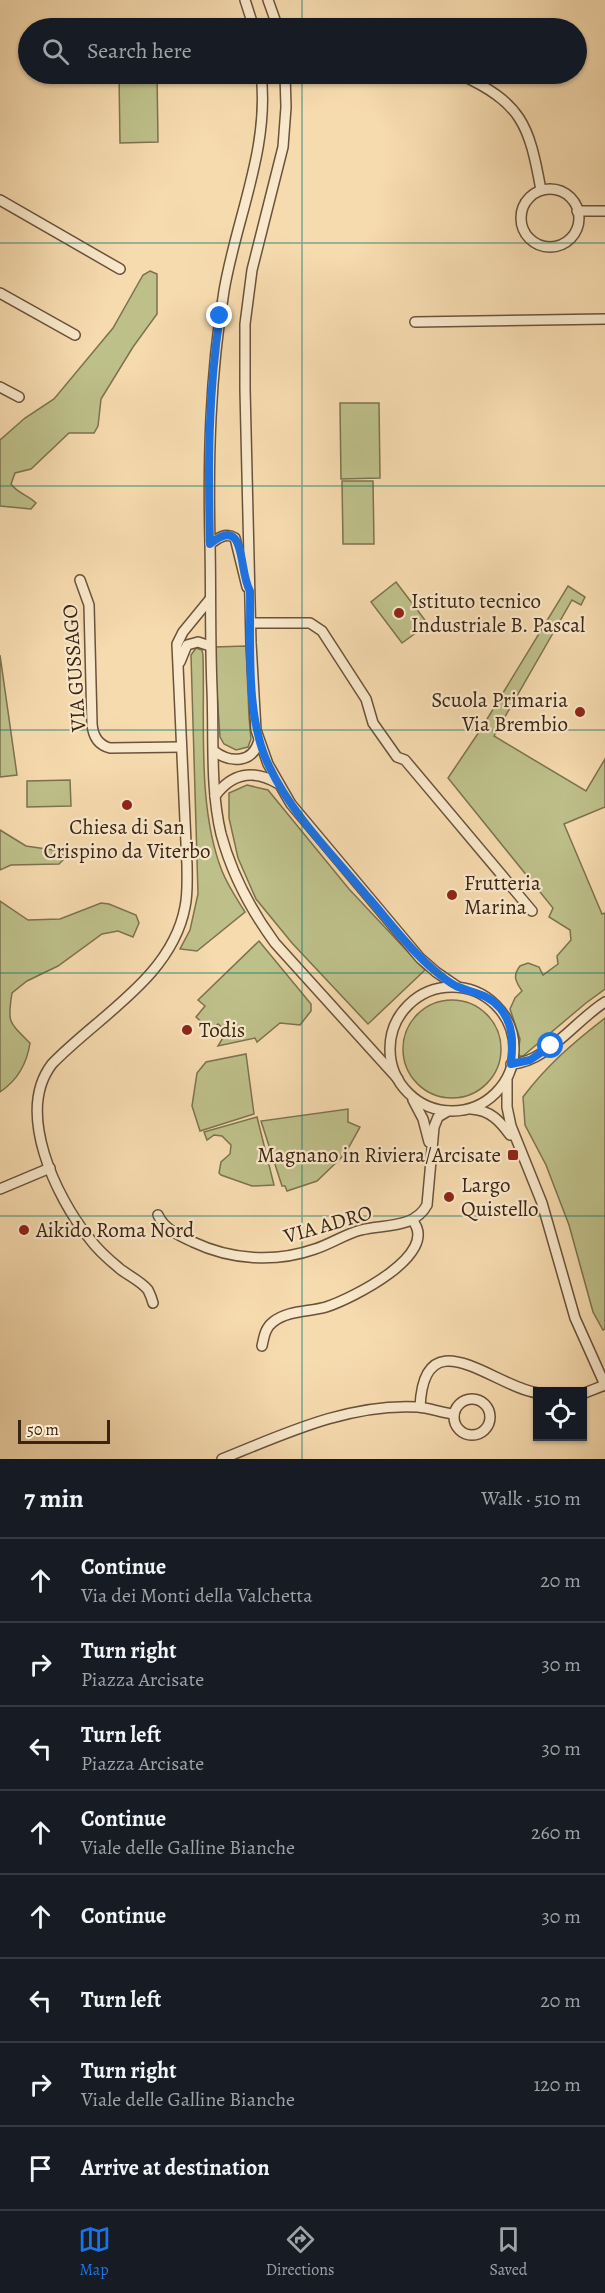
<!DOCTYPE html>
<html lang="en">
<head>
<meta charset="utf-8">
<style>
	body { margin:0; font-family:Alegreya,serif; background:#20242c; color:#f1f3f6 }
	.controls { position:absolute; right:18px; bottom:18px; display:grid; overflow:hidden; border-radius:0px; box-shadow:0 2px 4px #0004 }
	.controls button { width:54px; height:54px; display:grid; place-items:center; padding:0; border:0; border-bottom:2px solid #363941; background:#171b24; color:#f1f3f6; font:30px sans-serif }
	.scale { position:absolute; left:18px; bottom:15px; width:92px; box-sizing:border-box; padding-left:6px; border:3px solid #3b2414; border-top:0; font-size:16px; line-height:21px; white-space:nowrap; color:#3b2414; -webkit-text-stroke:4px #f9e8cb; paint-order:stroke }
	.stop { position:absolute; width:18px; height:18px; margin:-14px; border:4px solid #1a73e8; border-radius:50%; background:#fff }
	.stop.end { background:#1a73e8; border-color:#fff; box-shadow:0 2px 6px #0008 }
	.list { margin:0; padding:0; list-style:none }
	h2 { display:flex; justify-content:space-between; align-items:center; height:78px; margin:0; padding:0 24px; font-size:26px }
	h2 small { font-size:20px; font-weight:400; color:#9ea1a6 }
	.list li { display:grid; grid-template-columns:39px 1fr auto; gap:18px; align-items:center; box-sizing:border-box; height:84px; padding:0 24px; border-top:2px solid #363941 }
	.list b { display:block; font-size:22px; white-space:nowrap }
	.list p { margin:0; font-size:20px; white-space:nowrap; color:#9ea1a6 }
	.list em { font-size:20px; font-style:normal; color:#9ea1a6 }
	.icon { flex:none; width:33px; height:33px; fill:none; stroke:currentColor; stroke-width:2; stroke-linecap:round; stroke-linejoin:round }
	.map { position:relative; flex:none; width:605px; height:1459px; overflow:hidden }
	.search { position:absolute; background:#171b24; box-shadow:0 2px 4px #0004; left:18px; right:18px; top:18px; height:66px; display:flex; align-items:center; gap:15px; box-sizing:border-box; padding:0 21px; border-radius:33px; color:#9ea1a6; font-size:22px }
	.sheet { height:750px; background:#171b24 }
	nav { display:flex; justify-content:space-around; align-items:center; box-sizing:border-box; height:84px; border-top:2px solid #363941; background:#171b24; font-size:16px; color:#9ea1a6 }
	nav a { display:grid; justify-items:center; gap:3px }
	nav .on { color:#1a73e8 }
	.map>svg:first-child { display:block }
	.green { fill:#bec08a; stroke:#7c724f; stroke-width:1.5 }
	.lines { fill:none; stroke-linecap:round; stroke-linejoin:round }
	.street-casing { stroke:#6a523b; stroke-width:12 }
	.street { stroke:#f9e8cb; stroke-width:9 }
	.route { stroke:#1a73e8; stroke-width:8 }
	.grid { fill:none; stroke:#0f766e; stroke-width:1.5; stroke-opacity:0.55 }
	.poi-dot { fill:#8f2418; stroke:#f9e8cb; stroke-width:2 }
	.labels { text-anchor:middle; stroke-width:4.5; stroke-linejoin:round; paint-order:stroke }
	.poi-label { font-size:21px; fill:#3b2414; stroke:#f9e8cb; text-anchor:start }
	.street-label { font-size:21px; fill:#3b2414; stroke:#f9e8cb }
</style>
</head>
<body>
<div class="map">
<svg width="605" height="1459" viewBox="0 0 605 1459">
	<rect width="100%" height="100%" fill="#f6dbaf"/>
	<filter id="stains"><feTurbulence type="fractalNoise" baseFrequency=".00333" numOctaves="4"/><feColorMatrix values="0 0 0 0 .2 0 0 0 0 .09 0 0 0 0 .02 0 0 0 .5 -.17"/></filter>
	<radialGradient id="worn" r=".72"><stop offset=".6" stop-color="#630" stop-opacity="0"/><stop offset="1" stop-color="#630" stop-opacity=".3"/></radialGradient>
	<g class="green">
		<path d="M119,74h38l1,68 -38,1z"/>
		<path d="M150,271l7,3v40l-24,33 -32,52 -3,27 -4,7h-25l-38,36 -16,4 -4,11c6,9 17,11 25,19l-5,6 -31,-3v-66l25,-22 29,-19 59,-71 30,-53z"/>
		<path d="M340,403h39l1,75 -39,1z"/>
		<path d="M342,481h31l1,63h-31z"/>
		<path d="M396,582l32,42 -26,19 -31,-41z"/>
		<path d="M568,586l17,11 -4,8 -9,-5 -78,136 92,55 19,-32v48l-41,17 38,90 3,-1v76l-19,14 -63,53h-3l-2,-2 2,-15 -10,-30 5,-11 7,-7c-6,-9 -10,-15 -2,-25l8,-3 11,4 4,8 15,-11 -1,-8 14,-16 -1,-10 -21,-13 4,-9 -105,-130 33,-49z"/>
		<path d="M246,646l3,71 2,22 -3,8 -12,3 -12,-6 -4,-7 -6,-90z"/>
		<path d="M196,648l6,2 1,5c2,68 -6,152 19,216 6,15 15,28 23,41l-48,39 -17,-2 10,-19 8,-36 -7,-239z"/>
		<path d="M0,655l17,120 -17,2z"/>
		<path d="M70,780l1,26 -44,1v-26z"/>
		<path d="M247,785l21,5 81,99 76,81 -57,54 -76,-81 -36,-44 -18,-41 -9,-40v-25z"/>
		<path d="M0,830l26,16 34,5 5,7 -6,6 -48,1 -11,5z"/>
		<path d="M0,901l28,19 32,-1 41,-16 8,1 27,11 3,8 -6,14 -15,-6 -16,3 -44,32 -31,15 -15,12c-5,30 -3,29 18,50 -3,20 -12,37 -30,49z"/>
		<path d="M259,941l52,63v7l-11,14 -20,-2 -23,19 -2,-4 -37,8 9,-15 -9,-7 -7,7 -15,-14 9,-11 -7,-6z"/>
		<circle cx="452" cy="1049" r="49"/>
		<path d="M605,1018v311l-2,1 -10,-18 -24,-87 -23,-60 -21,-40 -2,-28c24,-32 51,-55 82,-79z"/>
		<path d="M246,1054l8,60 -54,17 -8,-25 5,-33 9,-11z"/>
		<path d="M348,1109v13l12,5 -15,27 -28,27 -30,10 -2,-5h-3l-21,-65z"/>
		<path d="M257,1117l17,68 -22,1 -31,-11 -2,-2 2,-11 9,-8 1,-9 -9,-9 -8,-1 -7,5 -3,-8z"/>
	</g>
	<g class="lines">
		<defs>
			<g id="street">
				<path d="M245,0l9,28"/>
				<path d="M268,0l10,28"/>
				<path d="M261,74c9,74 -25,145 -37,217 -14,85 -16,168 -14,253 1,49 0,97 2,145 2,48 -2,99 9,145 11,41 29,75 54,109l123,136"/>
				<path d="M285,74l1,33 -3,40 -31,123 -7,54v65l6,254 5,87 12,34 23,40 129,154 16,14 22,15"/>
				<path d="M459,74c63,29 70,50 82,116"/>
				<circle cx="550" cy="218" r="29"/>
				<path d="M0,200l120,69"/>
				<path d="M577,211h28"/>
				<path d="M0,293l75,42"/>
				<path d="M415,322l190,-3"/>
				<path d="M0,387l19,10"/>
				<path d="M210,544c8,-6 16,-12 25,-6l12,49"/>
				<path d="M80,580l9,25 3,119c1,12 6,21 18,24l71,-1"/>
				<path d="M251,623h59l12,8 44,68 7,24 24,34 8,3 127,151"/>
				<path d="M180,662l7,-17 11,-3 12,4"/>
				<path d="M214,751c16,12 39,13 45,-11"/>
				<path d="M215,796c17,-23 38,-27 62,-13"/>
				<circle cx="452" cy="1049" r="62"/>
				<path d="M511,1064c35,-1 65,-44 94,-62"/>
				<path d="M507,1080v27l4,19 31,77 33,115 30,67"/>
				<path d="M413,1100l10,19 6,23"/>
				<path d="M471,1109c19,1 29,12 39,26"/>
				<path d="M0,1189l50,-21"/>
				<path d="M158,1215c6,14 22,21 35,27 38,18 82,21 122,7 16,-5 30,-15 46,-19 23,-6 53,-1 66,-25l7,-78 4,-10 10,-6"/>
				<path d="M153,1303c-1,-4 -3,-9 -5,-13 -7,-9 -21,-15 -29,-22 -11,-9 -22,-19 -30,-30 -33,-41 -74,-126 -37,-174 46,-48 120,-87 133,-157 3,-14 2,-28 2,-42l-10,-221 6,-12 27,-33"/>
				<path d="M262,1346c2,-9 3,-18 11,-24 15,-12 36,-10 53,-15 25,-8 116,-53 86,-87"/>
				<path d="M582,1394l23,-9"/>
				<circle cx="472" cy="1417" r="18"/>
				<path d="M420,1407c4,-91 74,-20 118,-14"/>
				<path d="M222,1459c62,-25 127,-56 196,-52 12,1 24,6 36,7"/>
			</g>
		</defs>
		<use href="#street" class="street-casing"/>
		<use href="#street" class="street"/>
	</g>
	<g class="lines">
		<path class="route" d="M220,316c-12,76 -12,152 -10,228 37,-31 28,27 40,47 1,54 -5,126 19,175 23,49 64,89 98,130 22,25 42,53 67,74 7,6 14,12 22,16 18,8 29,6 44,22 14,17 13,35 11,56l19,-4 21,-14"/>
	</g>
	<path class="grid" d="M302,0v28M302,74v1385M0,243h605M0,486h605M0,730h605M0,973h605M0,1216h605"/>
	<g class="poi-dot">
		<circle cx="399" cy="613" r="6"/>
		<circle cx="580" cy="712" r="6"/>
		<circle cx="127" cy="805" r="6"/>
		<circle cx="452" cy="895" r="6"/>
		<circle cx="187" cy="1030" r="6"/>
		<rect x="507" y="1149" width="12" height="12" rx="3"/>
		<circle cx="449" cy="1197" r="6"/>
		<circle cx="24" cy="1230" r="6"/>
	</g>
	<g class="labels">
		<g class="poi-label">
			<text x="411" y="608">Istituto tecnico<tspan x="411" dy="24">Industriale B. Pascal</tspan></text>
			<text x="568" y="707" text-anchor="end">Scuola Primaria<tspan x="568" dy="24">Via Brembio</tspan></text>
			<text x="127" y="834" text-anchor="middle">Chiesa di San<tspan x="127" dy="24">Crispino da Viterbo</tspan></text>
			<text x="464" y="890">Frutteria<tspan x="464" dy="24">Marina</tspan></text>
			<text x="199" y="1037">Todis</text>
			<text x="501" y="1162" text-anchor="end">Magnano in Riviera/Arcisate</text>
			<text x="461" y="1192">Largo<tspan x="461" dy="24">Quistello</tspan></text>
			<text x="36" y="1237">Aikido Roma Nord</text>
		</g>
		<g class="street-label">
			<text transform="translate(74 668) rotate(-94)" y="7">VIA GUSSAGO</text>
			<text transform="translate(328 1224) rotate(-16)" y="7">VIA ADRO</text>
		</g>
	</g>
	<rect width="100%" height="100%" filter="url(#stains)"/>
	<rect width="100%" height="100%" fill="url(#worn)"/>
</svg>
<div class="controls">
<button><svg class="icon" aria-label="locate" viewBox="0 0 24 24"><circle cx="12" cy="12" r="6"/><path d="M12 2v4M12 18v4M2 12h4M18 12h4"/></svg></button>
</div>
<div class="scale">50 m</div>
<div class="stop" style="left:551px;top:1046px"></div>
<div class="stop end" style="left:220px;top:316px"></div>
<div class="search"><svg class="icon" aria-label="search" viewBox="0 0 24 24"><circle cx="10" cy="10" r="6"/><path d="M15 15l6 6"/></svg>Search here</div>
</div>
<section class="sheet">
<h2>7 min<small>Walk · 510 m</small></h2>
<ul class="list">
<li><svg class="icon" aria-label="ahead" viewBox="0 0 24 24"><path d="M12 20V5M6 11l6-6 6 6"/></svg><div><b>Continue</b><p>Via dei Monti della Valchetta</p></div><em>20 m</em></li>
<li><svg class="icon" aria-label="right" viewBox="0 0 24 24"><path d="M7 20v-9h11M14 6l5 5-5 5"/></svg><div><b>Turn right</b><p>Piazza Arcisate</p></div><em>30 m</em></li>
<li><svg class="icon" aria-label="left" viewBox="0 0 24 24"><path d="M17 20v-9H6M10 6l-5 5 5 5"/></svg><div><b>Turn left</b><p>Piazza Arcisate</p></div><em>30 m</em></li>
<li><svg class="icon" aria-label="ahead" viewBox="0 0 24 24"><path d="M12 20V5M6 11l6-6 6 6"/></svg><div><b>Continue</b><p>Viale delle Galline Bianche</p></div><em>260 m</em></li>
<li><svg class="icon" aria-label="ahead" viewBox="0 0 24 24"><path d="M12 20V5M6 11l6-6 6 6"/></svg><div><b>Continue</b></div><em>30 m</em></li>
<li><svg class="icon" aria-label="left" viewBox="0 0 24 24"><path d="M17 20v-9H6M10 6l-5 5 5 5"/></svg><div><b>Turn left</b></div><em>20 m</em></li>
<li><svg class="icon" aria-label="right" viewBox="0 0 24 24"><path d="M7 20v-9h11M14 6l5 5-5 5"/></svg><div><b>Turn right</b><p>Viale delle Galline Bianche</p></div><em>120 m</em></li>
<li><svg class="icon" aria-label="arrive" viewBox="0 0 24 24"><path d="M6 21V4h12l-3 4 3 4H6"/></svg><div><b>Arrive at destination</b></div></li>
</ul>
</section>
<nav>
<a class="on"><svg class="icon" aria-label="map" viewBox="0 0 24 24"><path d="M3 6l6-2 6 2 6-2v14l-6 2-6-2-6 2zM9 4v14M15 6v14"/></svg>Map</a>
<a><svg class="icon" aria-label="directions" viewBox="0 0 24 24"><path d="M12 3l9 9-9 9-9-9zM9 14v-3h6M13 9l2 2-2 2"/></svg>Directions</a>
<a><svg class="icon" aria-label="saved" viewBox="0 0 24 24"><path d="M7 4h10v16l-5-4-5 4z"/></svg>Saved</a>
</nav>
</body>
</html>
